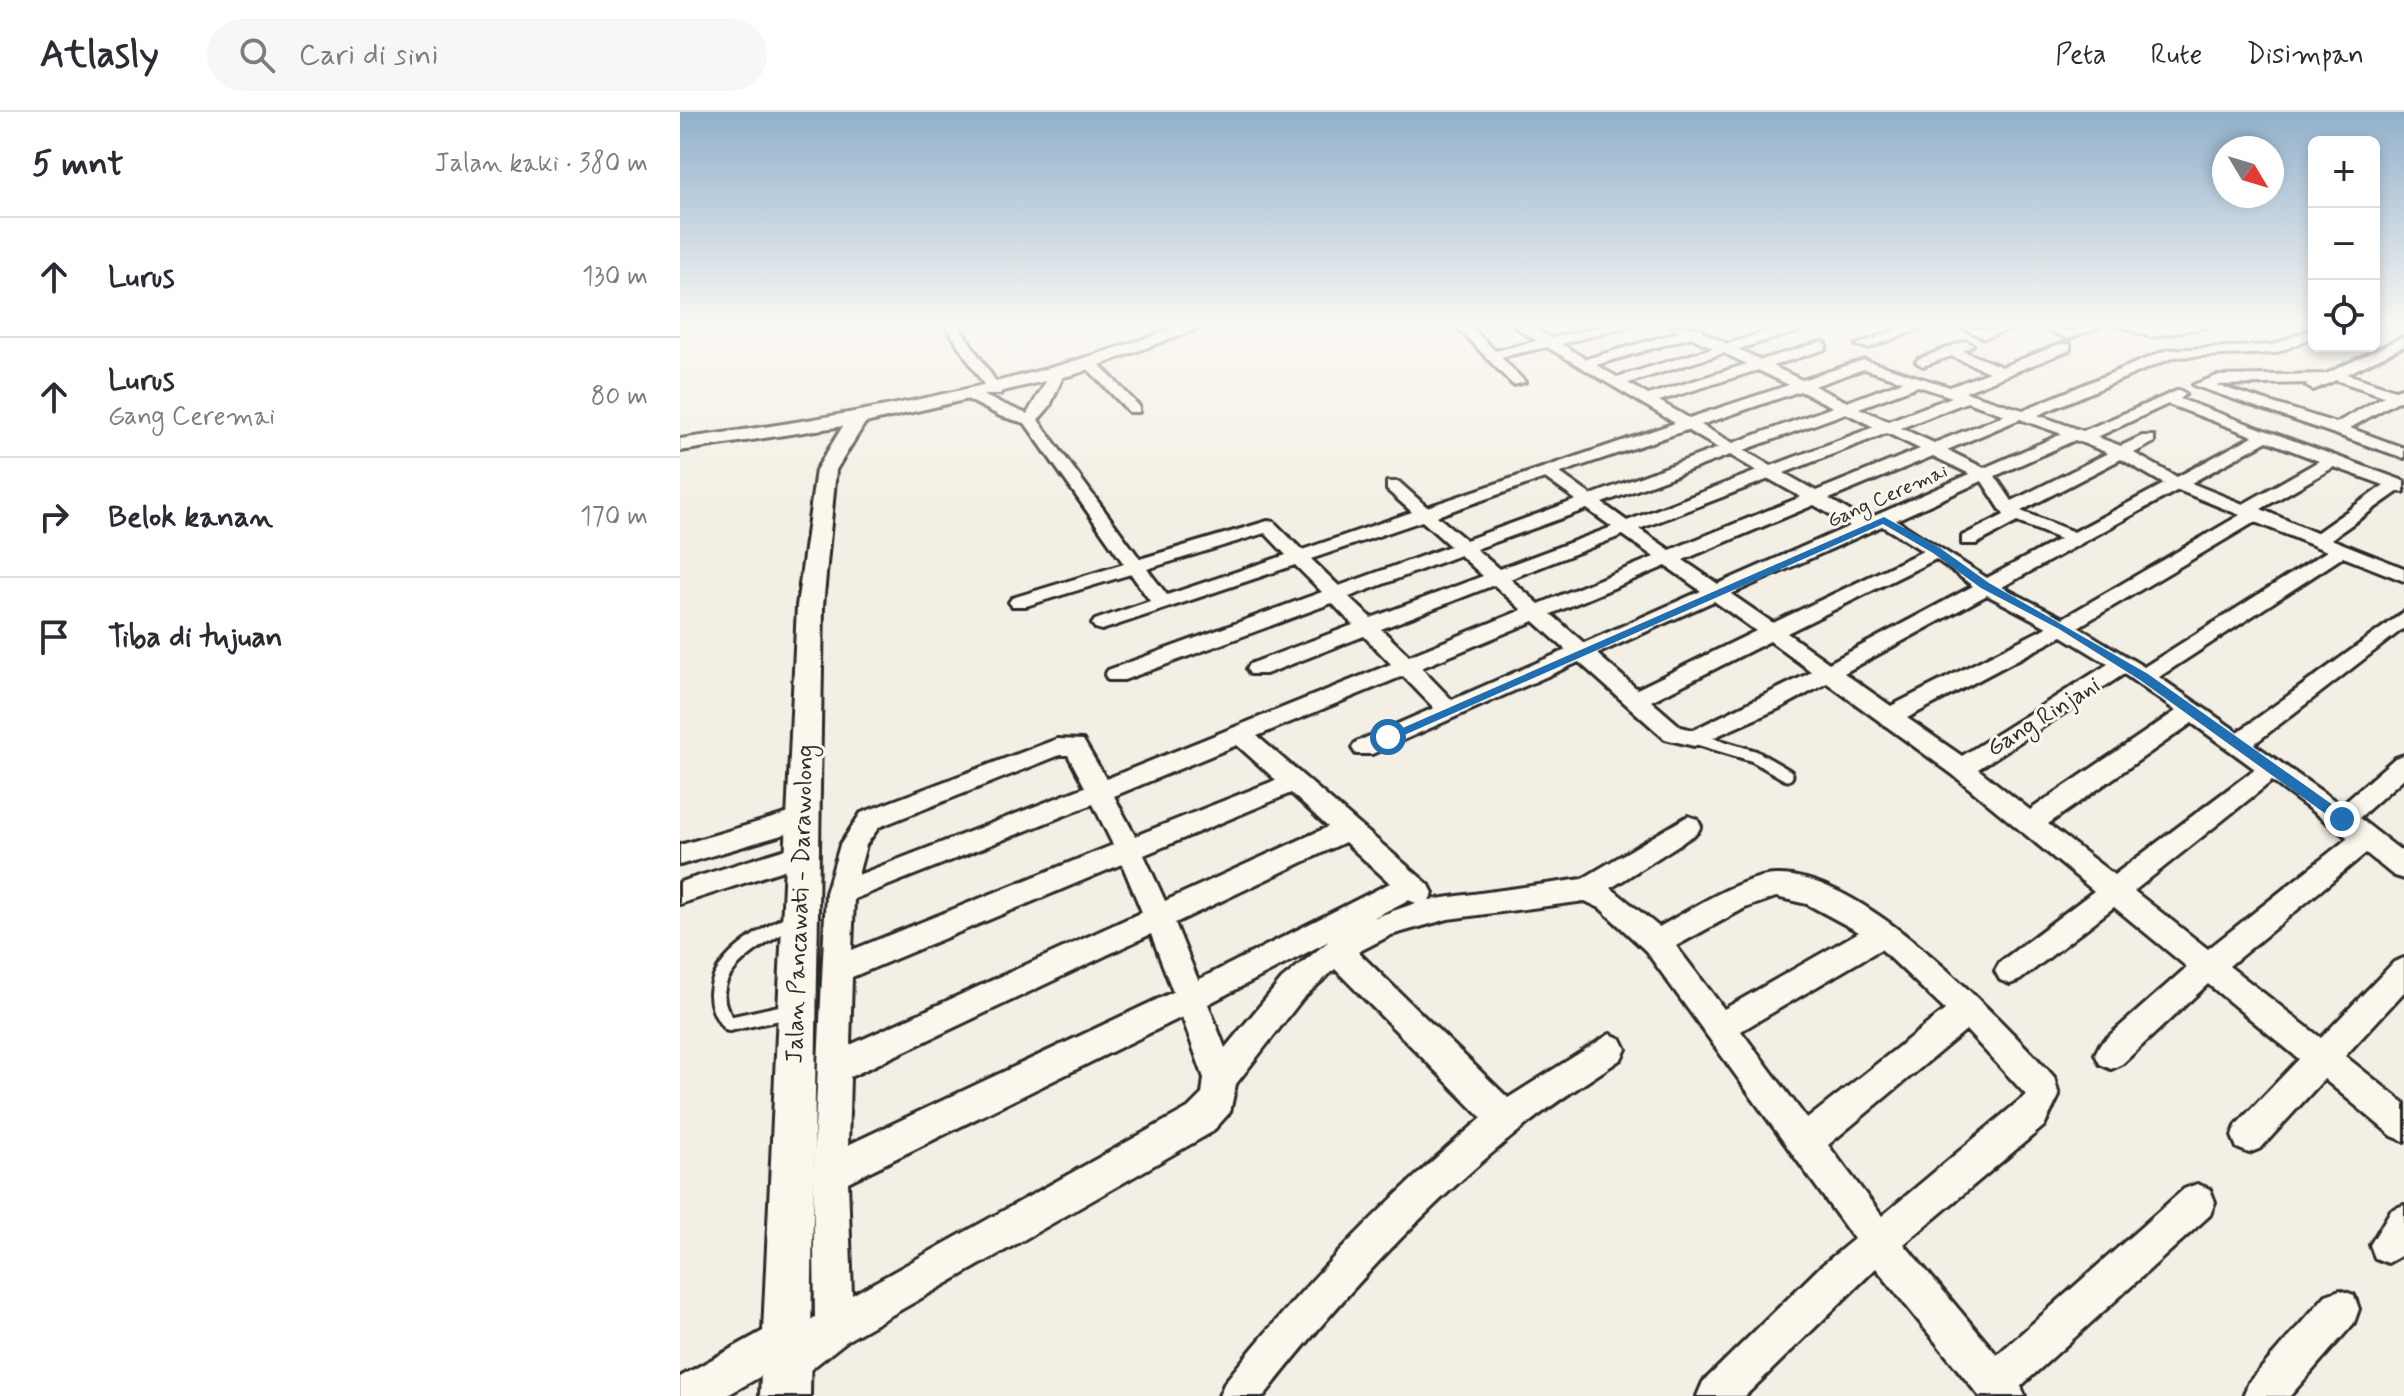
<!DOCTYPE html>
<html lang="id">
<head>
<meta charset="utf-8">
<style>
	body { margin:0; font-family:Mynerve,sans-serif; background:#f7f7f7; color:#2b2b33 }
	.controls { position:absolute; right:24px; top:24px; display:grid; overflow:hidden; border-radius:12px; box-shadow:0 4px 12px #0003 }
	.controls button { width:72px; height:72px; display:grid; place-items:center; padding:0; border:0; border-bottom:2px solid #e1e1e2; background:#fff; color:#2b2b33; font:40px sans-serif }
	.compass { position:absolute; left:1532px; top:24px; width:72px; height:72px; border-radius:50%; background:#fff; box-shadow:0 4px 12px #0003; rotate:128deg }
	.stop { position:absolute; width:24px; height:24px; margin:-18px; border:6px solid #1f6fb2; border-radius:50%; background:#fff }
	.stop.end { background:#1f6fb2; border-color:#fff; box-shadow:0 2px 8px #0008 }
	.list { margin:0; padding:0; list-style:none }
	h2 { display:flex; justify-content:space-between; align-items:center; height:104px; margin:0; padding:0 32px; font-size:34px }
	h2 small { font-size:26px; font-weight:400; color:#7c7c81 }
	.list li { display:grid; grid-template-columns:52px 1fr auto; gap:24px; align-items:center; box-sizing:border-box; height:120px; padding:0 32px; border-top:2px solid #e1e1e2 }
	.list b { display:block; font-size:30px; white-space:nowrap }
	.list p { margin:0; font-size:26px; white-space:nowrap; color:#7c7c81 }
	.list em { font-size:26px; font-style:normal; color:#7c7c81 }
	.icon { flex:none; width:44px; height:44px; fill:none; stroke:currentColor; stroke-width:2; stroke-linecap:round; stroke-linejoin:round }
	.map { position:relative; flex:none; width:1724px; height:1284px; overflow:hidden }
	header { display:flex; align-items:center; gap:48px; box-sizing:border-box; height:112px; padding:0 40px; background:#fff; border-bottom:2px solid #e1e1e2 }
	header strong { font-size:38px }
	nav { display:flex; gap:44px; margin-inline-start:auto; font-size:28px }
	.search { width:560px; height:72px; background:#f7f7f7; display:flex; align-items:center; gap:20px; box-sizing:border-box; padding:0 28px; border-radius:44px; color:#7c7c81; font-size:30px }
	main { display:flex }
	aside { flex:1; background:#fff }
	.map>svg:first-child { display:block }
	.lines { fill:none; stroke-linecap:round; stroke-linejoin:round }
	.service-far1-casing { stroke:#2b2b2b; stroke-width:17 }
	.service-casing { stroke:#2b2b2b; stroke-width:20 }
	.minor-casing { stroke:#2b2b2b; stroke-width:6 }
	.tertiary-casing { stroke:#2b2b2b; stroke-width:6 }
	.service-far1 { stroke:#fbf7ec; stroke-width:11 }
	.service { stroke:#fbf7ec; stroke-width:14 }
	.minor { fill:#fbf7ec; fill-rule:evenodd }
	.tertiary { fill:#fbf7ec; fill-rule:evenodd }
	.route { fill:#1f6fb2 }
	.labels { text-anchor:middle; stroke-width:6; stroke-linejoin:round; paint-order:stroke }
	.far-street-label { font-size:20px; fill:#2b2b2b; stroke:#fbf7ec }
	.street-label { font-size:24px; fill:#2b2b2b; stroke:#fbf7ec }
</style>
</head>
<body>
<header>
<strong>Atlasly</strong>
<div class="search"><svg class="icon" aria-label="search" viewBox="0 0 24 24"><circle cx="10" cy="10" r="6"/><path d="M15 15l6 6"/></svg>Cari di sini</div>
<nav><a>Peta</a><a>Rute</a><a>Disimpan</a></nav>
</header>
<main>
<aside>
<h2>5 mnt<small>Jalan kaki · 380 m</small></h2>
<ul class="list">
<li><svg class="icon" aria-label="ahead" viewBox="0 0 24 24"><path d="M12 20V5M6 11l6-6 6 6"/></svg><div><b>Lurus</b></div><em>130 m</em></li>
<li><svg class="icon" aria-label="ahead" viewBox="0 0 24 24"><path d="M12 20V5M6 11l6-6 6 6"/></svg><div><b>Lurus</b><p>Gang Ceremai</p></div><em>80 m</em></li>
<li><svg class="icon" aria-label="right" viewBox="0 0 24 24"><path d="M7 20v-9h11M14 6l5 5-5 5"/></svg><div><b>Belok kanan</b></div><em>170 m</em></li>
<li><svg class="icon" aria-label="arrive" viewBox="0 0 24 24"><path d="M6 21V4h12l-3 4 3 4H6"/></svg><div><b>Tiba di tujuan</b></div></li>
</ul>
</aside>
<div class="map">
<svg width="1724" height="1284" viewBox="0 0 1724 1284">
	<rect width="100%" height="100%" fill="#f3efe4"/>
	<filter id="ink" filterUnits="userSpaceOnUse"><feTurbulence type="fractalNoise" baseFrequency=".0125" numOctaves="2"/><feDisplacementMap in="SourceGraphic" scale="16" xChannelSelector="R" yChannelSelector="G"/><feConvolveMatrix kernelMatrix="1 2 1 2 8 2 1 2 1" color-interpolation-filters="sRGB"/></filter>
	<g filter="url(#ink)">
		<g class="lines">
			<defs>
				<path id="service-far1" d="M1014,626l60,18 33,19"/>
				<path id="service" d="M113,898l-64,14c-39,-49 27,-83 65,-105"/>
				<g id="minor">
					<path d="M266,214h13l43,65 -2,3h-10z"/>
					<path d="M776,214h14l25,25 42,-10 -23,-15h16l21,12 53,-12h25l-68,18 25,15 94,-27 -7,-6 29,2 1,4 24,12 58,-18h14v5l-61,18 23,11 60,-18 5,1v6l-54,17 30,14 62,-20 86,27 39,-15 -38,-16 -28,10 -7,-4 2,-3 48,-18 7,4 -10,6 39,16 58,-23h10v6l-105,42 58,18 144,-60 106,-5 41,-17v9l-39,16 -101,4 -136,58 45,16 96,-41 7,4 -6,5 224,82v11l-5,-1 -68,48 73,29v13l-61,-24 -184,120 79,55 166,-120v16l-150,116 87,61 54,-47 9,-3v23l-45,40 45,35v26l-10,-3 -28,-23 -137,113 92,72 73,-76 10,-4v34l-59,64 59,47v38l-12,-5 -68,-57 -63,69 -12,5 -12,-5 -5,-12 5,-12 62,-65 -91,-75 -86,80 -11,5 -11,-5 -5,-10 5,-10 87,-77 -73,-60 -94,73 -10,4 -10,-4 -5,-9 5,-9 94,-71 -142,-117 -125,-91 -47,25 -86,38 -29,-7 -86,-77 -207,92h-16l-4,-6 4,-6 78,-34 -31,-32 -146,60 172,149 4,8 -4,7 153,-21 106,-63 9,3 4,7 -4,7 -86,55 48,39c31,-17 82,-51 117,-52 86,-3 213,134 270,193l8,9 5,19 -15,30 -140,118 93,111 187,-166 13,-5 13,5 5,13 -5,13 -189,171 4,10h-46l-103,-128 -131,128h-48l6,-14 117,-115 34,-28 -208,-288 -46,-43 -15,-7 -137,18 -57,16 -33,17 150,146 102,-64 11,5 5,10 -5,10c-32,22 -65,42 -95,66 -98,78 -185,172 -262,271h-45l6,-14c77,-96 162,-185 257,-264l-147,-149 -32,29 -67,86 -6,28 -18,20 -364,208 -47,37 -14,6 -14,-6 -3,-6 -44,25h-46v-19l94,-52 14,-5 14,6 13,-9 -2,-145 13,-279 14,-48 21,-32 196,-74 26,1 23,39 285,-115 -27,-28 -98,38h-16l-3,-5 3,-5 103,-39 -21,-22 -208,77h-16l-3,-5 3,-5 214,-78 -27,-27 -193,65 -7,-2 -3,-4 3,-4 55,-19 -19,-27 -105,32h-14l-3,-4 3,-4 112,-34 -99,-141 -25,-7 -33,-17v-6h10l50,21 24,-41h10l2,3 -13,30 -12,14 102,139 128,-38 6,1 28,28 110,-38 -25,-22v-8h12l28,25 248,-84 -128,-76 -46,10 24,25 -12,3zM1011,225l22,11 -96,29 -21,-12zM1044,241l23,11 -99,31 -20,-12zM1184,257l39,12 -56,21 -33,-16zM1078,258l31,15 -100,33 -30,-17zM1238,274l34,11 -64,24 -29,-13zM1120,279l33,16 -100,36 -32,-18zM1287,290l38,13 -71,28 -33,-15zM1488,292l85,32 -76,41 -43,-24 20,-11v-6h-12l-21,10 -24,-9zM1166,301l28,14 -103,39 -27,-16zM1340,307l42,15 -78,34 -37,-18zM1007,318l31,18 -127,47 -31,-22zM1207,321l33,16 -104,42 -32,-18zM1395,328l33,13 -96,48 -17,-25zM1587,329l52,20 -76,43 -52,-21zM1050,343l27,16 -130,50 -25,-18zM1253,344l37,18 -105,46 -36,-21zM1441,347l43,25 -90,48 -53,-21zM1654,355l50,18 -68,48 -55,-24zM865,366l31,22 -110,40 -29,-24zM1089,367l32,18 -131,53 -31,-21zM1302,369l22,34 -42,21v8h14l41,-22 43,17 -73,39 -91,-58zM1498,378l62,25 -177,103 -61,-31zM1134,393l36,21 -132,58 -35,-24zM907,397l25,18 -113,42 -23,-20zM742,409l28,25 -111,40 -28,-27zM1575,410l72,29 -183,116 -66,-40zM1202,414l41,25 -150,72 -42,-29zM585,421l21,22 -119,40 -20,-26zM943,423l31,22 -115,47 -29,-25zM780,443l23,21 -112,42 -22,-21zM1256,447l37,27 -144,77 -42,-30zM986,454l35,25 -117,52 -33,-29zM814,473l28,25 -113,46 -28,-27zM1307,483l60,32 -156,79 -47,-33zM1034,489l42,30 -119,58 -40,-35zM854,509l32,29 -114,50 -31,-32zM1382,524l46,28 -146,92 -55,-38zM1090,529l42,31 -119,58 -12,-3 -30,-26zM1444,562l52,37 -146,99 -52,-41zM1512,611l63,46 -141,106 -66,-51zM557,633l39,35 -141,56 -21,-40zM380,643h8l17,32 -227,88 8,-30 13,-18zM1592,669l76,57 -140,111 -74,-58zM611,681l37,34 -163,74 -21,-46zM413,692l20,41 -261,105 2,-51zM665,730l45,41 -192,97 -23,-57zM442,752l20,48 -292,133 2,-68zM1096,785l31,7 52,28 -135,77 -48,-63 69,-38zM728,788l8,3 -43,15zM471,822l22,58 -325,153 2,-68zM649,829l-47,38 -57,69 -17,-44zM1201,837l64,61 -138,109 -66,-88zM502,905l22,61 -2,16 -14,14 -336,187 -4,-113zM1286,918l60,65 -144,121 -54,-71z"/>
					<path d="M1227,214h20l-59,22 -12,-3z"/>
					<path d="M1278,214l28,4 32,-4 -33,12z"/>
					<path d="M1359,214l29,5 34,-5 -34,13z"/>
					<path d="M1440,214h92l-62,11z"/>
					<path d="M1723,225l1,9 -57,28 48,16 9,-3v15l-6,-1 -48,27 54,20v10l-211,-73 24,-9 109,-2zM1656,268l48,16 -48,27 -120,-38 92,-2 -2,3 7,4z"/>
					<path d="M407,250h10l42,44v6h-10l-42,-44z"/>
					<path d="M123,697l9,3 4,7 -4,7 -132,39v-20z"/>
					<path d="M122,732l9,3 4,7 -4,7 -131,43v-22z"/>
					<path d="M1724,1093v49l-16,9 -13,-5 -5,-13 21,-35z"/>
					<path d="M1660,1178l14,5 5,14 -5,14 -64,73h-47l6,-14 77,-87z"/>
				</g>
				<path id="tertiary" d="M500,214h24l-128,48 -211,49 -29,47 -13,136 -13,790h-50l37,-790 19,-136 27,-44 -163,25v-12c171,-23 338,-53 500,-113z"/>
			</defs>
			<use href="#service-far1" class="service-far1-casing"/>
			<use href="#service" class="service-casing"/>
			<use href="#minor" class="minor-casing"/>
			<use href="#tertiary" class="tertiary-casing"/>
			<use href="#service-far1" class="service-far1"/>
			<use href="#service" class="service"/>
			<use href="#minor" class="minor"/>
			<use href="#tertiary" class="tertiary"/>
		</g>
	</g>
	<linearGradient id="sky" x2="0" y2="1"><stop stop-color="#90b0cc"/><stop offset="0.54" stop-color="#faf8f3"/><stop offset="1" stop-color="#faf8f3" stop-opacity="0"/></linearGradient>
	<rect width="1724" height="394" fill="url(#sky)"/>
	<path class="route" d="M1204,405l56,31 49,35 159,91 199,141v7h-10l-197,-142 -81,-51 -78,-41 -48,-35 -50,-29 -490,216 -11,-3z"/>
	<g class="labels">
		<g class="far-street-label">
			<text transform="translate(1207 383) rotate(-24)" y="7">Gang Ceremai</text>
		</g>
		<g class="street-label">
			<text transform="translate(1363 604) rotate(-32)" y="8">Gang Rinjani</text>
			<text transform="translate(119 792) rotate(-88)" y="8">Jalan Pancawati - Darawolong</text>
		</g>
	</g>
</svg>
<div class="controls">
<button>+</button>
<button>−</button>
<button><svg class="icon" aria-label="locate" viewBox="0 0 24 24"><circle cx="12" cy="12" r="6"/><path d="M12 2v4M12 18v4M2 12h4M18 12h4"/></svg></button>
</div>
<svg class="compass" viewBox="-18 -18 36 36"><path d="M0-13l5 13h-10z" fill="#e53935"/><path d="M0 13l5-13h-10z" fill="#7c7c81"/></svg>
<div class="stop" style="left:708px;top:625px"></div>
<div class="stop end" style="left:1662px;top:707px"></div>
</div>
</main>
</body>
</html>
